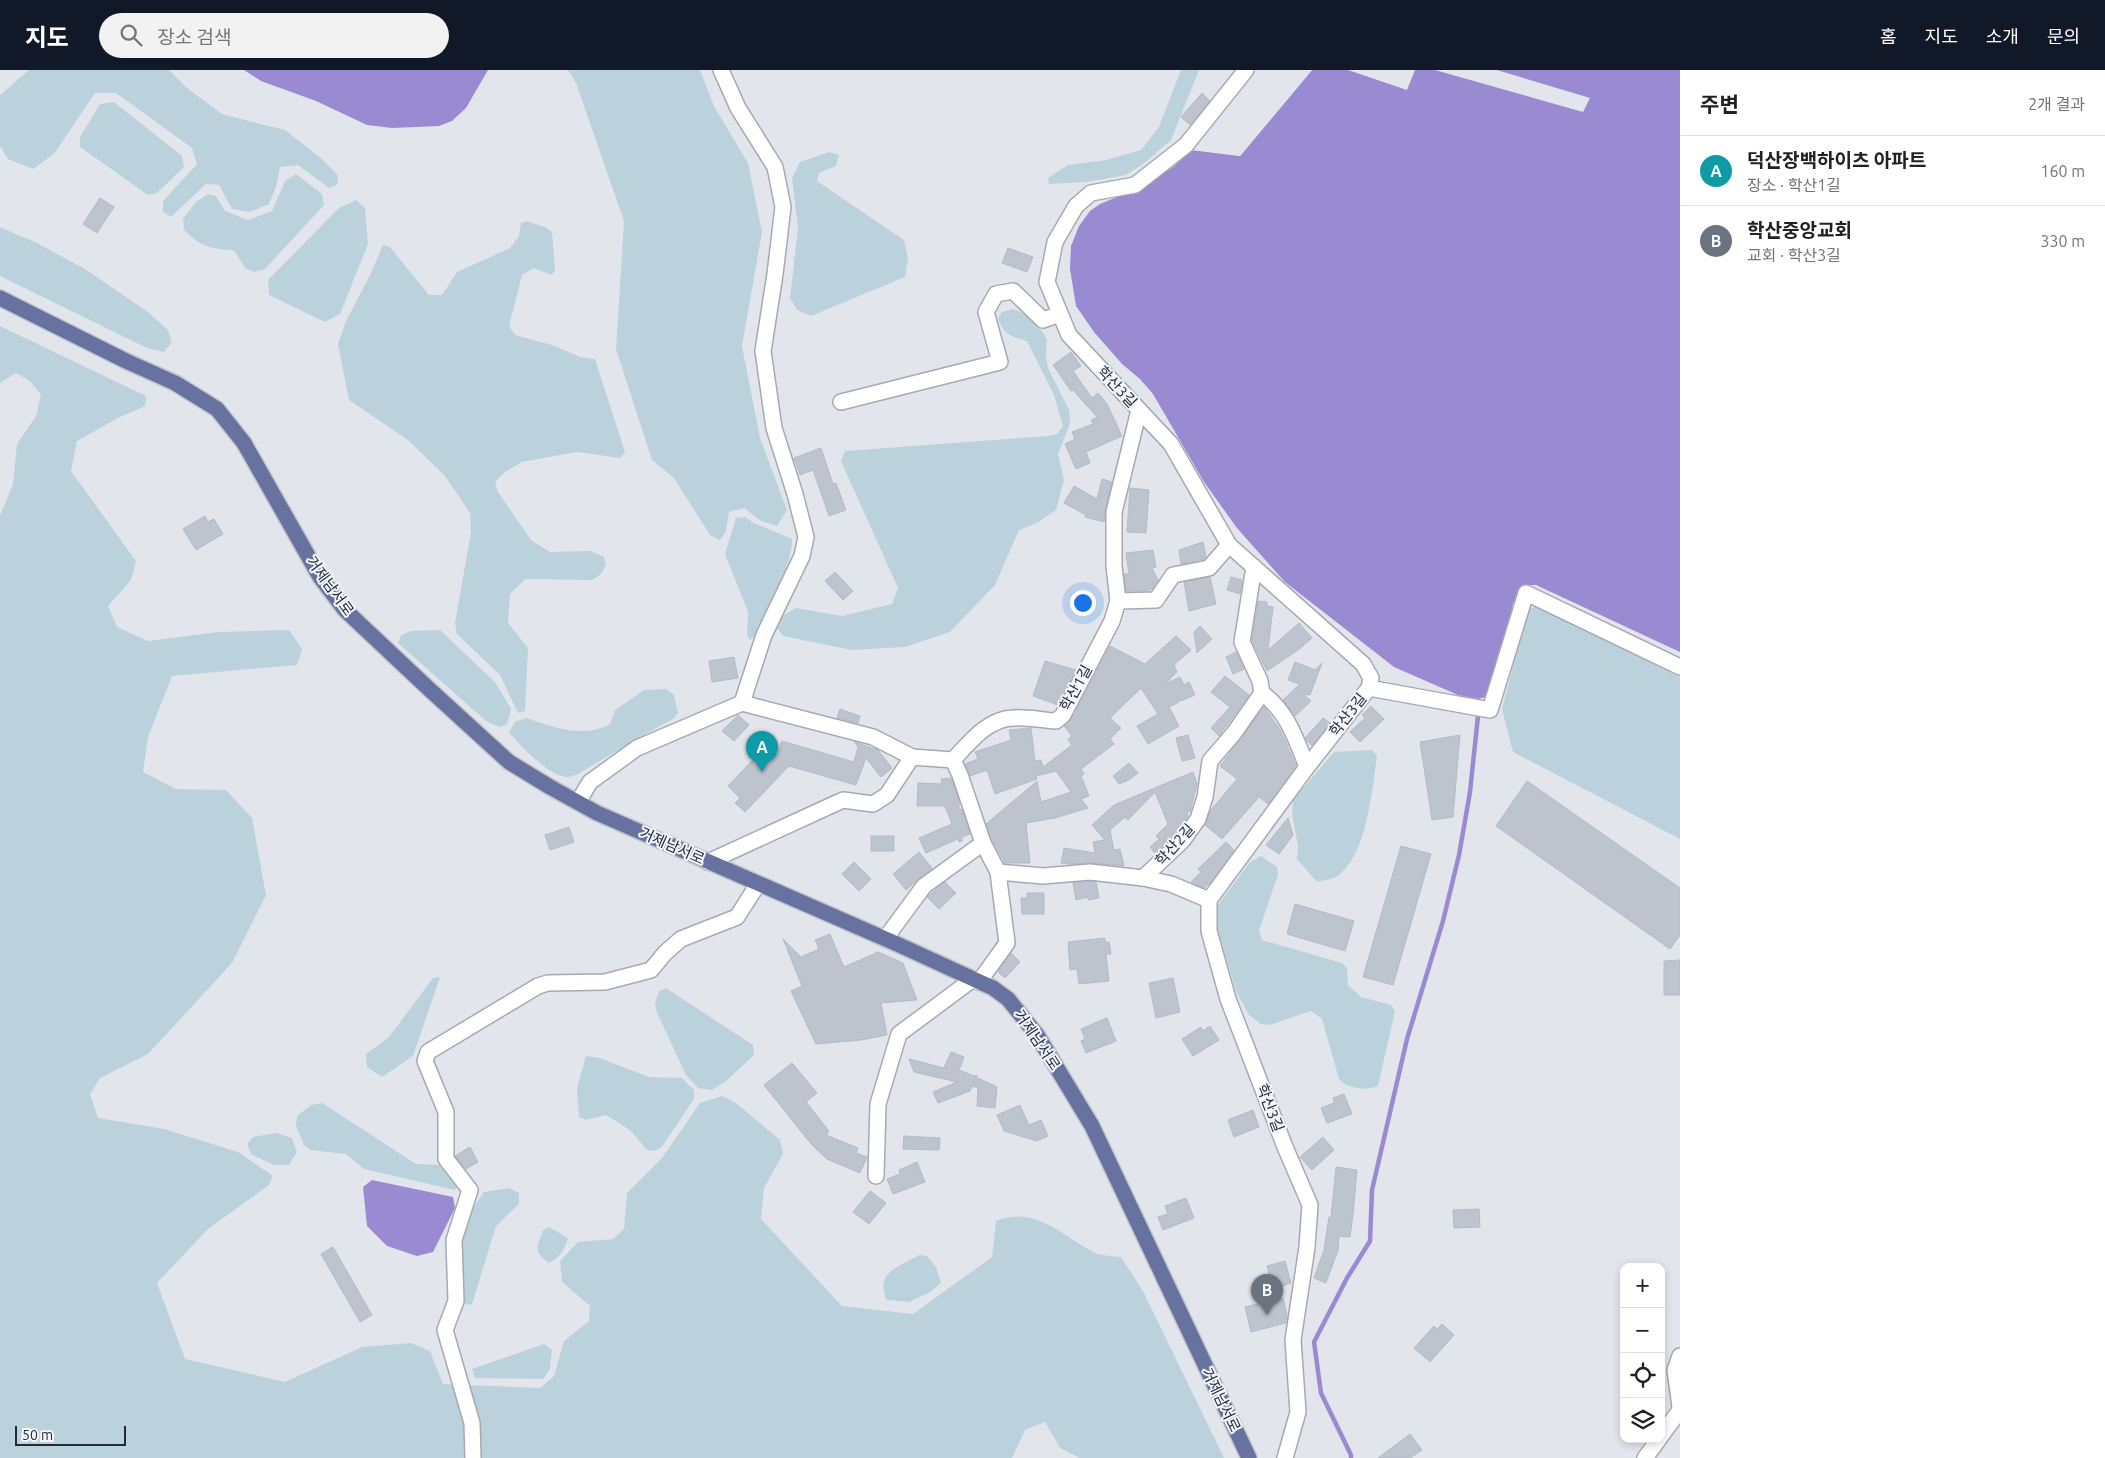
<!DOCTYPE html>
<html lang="ko">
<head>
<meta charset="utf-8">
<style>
	body { margin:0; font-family:Ubuntu,"Noto Sans KR",sans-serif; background:#f2f2f2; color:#202124 }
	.controls { position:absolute; right:15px; bottom:15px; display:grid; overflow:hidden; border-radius:10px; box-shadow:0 2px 8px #0003 }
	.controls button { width:45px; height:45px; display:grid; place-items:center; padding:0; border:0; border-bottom:1px solid #e0e0e0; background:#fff; color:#202124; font:25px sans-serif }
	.scale { position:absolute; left:15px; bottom:12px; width:111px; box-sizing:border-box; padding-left:5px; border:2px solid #22283d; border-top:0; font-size:14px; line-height:18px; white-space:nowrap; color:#22283d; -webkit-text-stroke:4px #f2f5f9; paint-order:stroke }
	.you { position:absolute; left:1082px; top:532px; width:18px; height:18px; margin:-12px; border:4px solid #fff; border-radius:50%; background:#1a73e8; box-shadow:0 0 0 8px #1a73e833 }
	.badge { display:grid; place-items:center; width:32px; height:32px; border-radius:50%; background:#111827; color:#fff; font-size:16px; font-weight:700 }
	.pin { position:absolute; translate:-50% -41px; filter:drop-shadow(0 1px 2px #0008) }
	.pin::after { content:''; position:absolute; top:26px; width:18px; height:15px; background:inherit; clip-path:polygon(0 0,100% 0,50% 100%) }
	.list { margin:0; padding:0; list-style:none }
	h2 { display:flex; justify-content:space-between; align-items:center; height:65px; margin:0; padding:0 20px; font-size:21px }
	h2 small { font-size:16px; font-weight:400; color:#757577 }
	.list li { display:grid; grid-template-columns:32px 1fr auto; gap:15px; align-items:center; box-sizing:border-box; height:70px; padding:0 20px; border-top:1px solid #e0e0e0 }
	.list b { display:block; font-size:19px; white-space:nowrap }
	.list p { margin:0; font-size:16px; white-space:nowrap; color:#757577 }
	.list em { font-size:16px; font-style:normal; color:#757577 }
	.icon { flex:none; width:28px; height:28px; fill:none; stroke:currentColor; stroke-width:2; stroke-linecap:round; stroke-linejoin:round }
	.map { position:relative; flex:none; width:1680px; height:1388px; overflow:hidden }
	header { display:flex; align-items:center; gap:30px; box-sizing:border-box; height:70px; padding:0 25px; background:#111827; color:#fff }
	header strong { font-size:24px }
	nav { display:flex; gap:28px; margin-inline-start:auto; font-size:18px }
	.search { width:350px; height:45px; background:#f2f2f2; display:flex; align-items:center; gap:12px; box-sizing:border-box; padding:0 18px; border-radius:28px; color:#757577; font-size:19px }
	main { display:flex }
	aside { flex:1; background:#fff }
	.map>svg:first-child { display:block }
	.green { fill:#bbd2dd }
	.water { fill:#998ad1 }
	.pier { fill:#e2e6ec }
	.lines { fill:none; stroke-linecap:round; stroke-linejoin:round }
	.stream { stroke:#998ad1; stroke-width:4.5 }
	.building { fill:#bec4cd; stroke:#b4bbc6 }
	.minor-casing { stroke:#a5a9b4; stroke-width:18 }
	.major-casing { stroke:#c1c3c9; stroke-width:18 }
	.minor { stroke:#fff; stroke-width:15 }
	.major { stroke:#6772a1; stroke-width:15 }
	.labels { text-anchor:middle; stroke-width:4; stroke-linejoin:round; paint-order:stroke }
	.street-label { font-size:15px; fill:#22283d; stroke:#f2f5f9 }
</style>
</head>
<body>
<header>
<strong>지도</strong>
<div class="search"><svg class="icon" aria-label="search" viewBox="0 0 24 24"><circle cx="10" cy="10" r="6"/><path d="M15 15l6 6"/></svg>장소 검색</div>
<nav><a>홈</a><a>지도</a><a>소개</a><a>문의</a></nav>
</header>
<main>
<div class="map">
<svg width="1680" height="1388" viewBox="0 0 1680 1388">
	<rect width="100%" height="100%" fill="#e2e6ec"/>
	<g class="green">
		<path d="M29,0h140l18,18 35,26 63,16 37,29 15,15 1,10 -9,4 -31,-23 -18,2 -4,20 -7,17 -19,8 -18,-3 -13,-24 -13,-1 -35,33 -8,-5v-11l34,-37 -5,-16 -76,-55h-21l-41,61 -21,15 -25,-10 -8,-13v-51z"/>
		<path d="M568,0h132l14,36 34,57 14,69 -20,114 18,92 27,72 -10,16 -16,-5 -17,-13 -15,4 -3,19 -6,9 -10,-5 -36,-57 -22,-18 -36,-111 8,-128 -48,-138z"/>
		<path d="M1181,0h18l-28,70 -28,24 -17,11 -39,7 -38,2 -1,-6 20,-13 38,-5 35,-10 18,-23z"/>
		<path d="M114,32l68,54 2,11 -27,26 -9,2 -68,-48v-10l20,-33z"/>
		<path d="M829,82l10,3 -3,11 -17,7 -2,8 87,59 4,18 -3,19 -94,39 -14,-6 -7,-12 8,-70 -6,-50 8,-16z"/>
		<path d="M296,104l26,20 2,11 -59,64 -11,3 -9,-4 -11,-18c-23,-1 -33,-3 -50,-20l-1,-11 13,-17 12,-8 8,2 9,15 23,9 24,-9 13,-30z"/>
		<path d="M356,130l9,8 3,36 -28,70 -15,8 -56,-27 -1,-15 71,-72z"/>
		<path d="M527,151l20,7 5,4 3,39 -4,4 -17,-7 -12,7 -13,51 6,9 37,10 28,12 15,2 30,93 -5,6 -43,-6 -55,10 -17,10 -10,10 3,10 33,48 19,12 40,-1 14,6 2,7 -5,10 -9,6 -67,-1 -15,15 -2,29 20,25 -3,63 -7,2 -18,-38 -43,-41 -2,-11 16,-91 -1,-19 -25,-37 -37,-36 -59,-40 -11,-56 8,-23 25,-48 12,-28 7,2 39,48h13l15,-23 53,-24 9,-12 2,-13z"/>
		<path d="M0,157l37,16 48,26 63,43 20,18 4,12 -8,10 -17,-4 -147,-72z"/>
		<path d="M1013,239l12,5 16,16 6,9 -1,19 2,10 21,42 1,14 -12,30 6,26 -8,30 -19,13 -18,7 -24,55 -45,47 -45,15 -53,3 -69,-14 -6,-8 5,-12 14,-8 46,8 50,-12 6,-16 -57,-127 4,-10 203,-15 9,-2 6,-8 -9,-31 -27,-54c-15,-4 -24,-6 -29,-23l4,-6z"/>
		<path d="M0,256l146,70 -1,10 -25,11 -43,24 -6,30 65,90 -5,19 -23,26 9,21 31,14 70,-9 71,-2 13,19 -5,16 -125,11 -24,61 -5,35 33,17 50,1 26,28 14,77 -34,68 -84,91 -48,24 -10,16 8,24 66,11 74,23 35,24 -4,9 -61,44 -51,54 28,76 100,23 77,-35 49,-4 19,8 13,33 97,4 14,-12 10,-35 25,-20 1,-15 -28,-24 -2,-21 18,-19 35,-3 11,-10 3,-36 35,-35 38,-55 22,-7 14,7 44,37 3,14 -19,34 -3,31 81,87 71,8 79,-57 4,-36c40,-16 66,15 99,32 7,3 18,3 26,4l22,34 81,167h-144l-20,-10 -15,-26 -20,8 -13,28h-1012v-942l13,-32 4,-40 19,-28 5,-21 -11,-14 -14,-8 -16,10z"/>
		<path d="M745,447l9,6 38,16c1,27 -25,70 -36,96l-6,5 -3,-5 1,-23 -23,-58 11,-36z"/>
		<path d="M1538,536l142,71v162l-167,-87 -11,-43 26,-100z"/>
		<path d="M440,560l55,52 16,27 -4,15 -8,3 -13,-6 -88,-78 3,-8 10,-4z"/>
		<path d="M666,619l8,6 4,18 -5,6 -33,18 -62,37c-3,1 -8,3 -11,3 -18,-1 -47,-31 -58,-45l6,-10 11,-4c29,9 55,21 84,6l5,-14 29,-20z"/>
		<path d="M1372,680l5,6c-5,34 -10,101 -41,121 -5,3 -13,3 -19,5l-20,-23 1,-13 -6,-32 1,-14 41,-48z"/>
		<path d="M1261,786l16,11 1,8 -19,55 3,10 80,23 5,5 1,17 13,12 30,8 4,6 -17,75c-12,5 -30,3 -39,-7l-17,-60 -11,-8 -42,14 -8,-1 -12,-9 -13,-24 -18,-61v-25l32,-43z"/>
		<path d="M440,907l-27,79 -31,21 -15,-10 -1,-13 23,-17 44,-59z"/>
		<path d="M666,918l87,57 1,10 -28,26 -14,9 -14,-2 -12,-13 -29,-62 -2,-10 4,-12z"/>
		<path d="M586,986l14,2 49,19 33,1 12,12v9l-33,49 -7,3 -7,-1 -17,-20 -24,-15 -20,5 -7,-3 -2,-29z"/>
		<path d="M322,1033l94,61 23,1 18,21 -2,4 -91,-21 -18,-15 -36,-4 -6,-5 -8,-19 1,-10 14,-11z"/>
		<path d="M277,1063l15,5 5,14 -8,13h-15l-23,-11 -4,-10 6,-7z"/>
		<path d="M509,1118l10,5v11l-23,22 -24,78 -6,1c-5,-12 -7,-49 -6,-63 2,-15 15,-38 24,-50z"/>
		<path d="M549,1157l19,11c-2,10 -9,20 -19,25 -16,-12 -12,-15 -6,-33z"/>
		<path d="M919,1185l8,1 9,11 5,16 -11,9 -21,10 -22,-2c-13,-28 12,-33 32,-45z"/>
		<path d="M544,1274l8,6 -2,19 -7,10 -68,-1 -3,-9z"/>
	</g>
	<g class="water">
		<path d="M244,0h244l-22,38 -14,13 -13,5 -47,2 -25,-3 -51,-24 -55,-20z"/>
		<path d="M1312,0h368v582l-144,-67h-9l-8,6 -6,12 -4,25 -23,69 -8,2 -20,-4 -64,-28 -109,-85 -48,-54 -33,-46 -51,-88 -13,-15 -18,-15 -28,-32 -18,-26 -6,-37 1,-23 8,-20 11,-15 10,-7 44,-18 29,-19 19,-17 48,6z"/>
		<path d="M372,1110l81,17 2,11 -22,44 -16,4 -30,-10 -20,-20 -4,-39z"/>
	</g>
	<g class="pier">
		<path d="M1309,0h3l-72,86 -48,-6v-3l47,7z"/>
		<path d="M1348,0h67l-8,20z"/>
		<path d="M1435,0h62l93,28 -7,14z"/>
	</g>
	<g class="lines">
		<path class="stream" d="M1351,1388v-3l-30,-62 -7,-51 33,-64 23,-37 2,-51 35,-151 36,-118 16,-66 11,-63 8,-76"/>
	</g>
	<g class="building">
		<path d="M1202,23l8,8 -20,24 -9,-8z"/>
		<path d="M100,128l14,9 -17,26 -14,-9z"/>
		<path d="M1008,178l25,9 -6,15 -25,-9z"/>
		<path d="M1071,282l10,14 -8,5 19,27 6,-5 9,11 15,32 -36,16 4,11 -14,6 -11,-25 10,-5 -3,-7 21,-8 -2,-4 6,-3 -24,-27 -2,1 -18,-26z"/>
		<path d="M821,378l12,36 3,-1 10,27 -17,6 -16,-46 -13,5 -6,-17z"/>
		<path d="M1102,409l10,3 -7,28 -1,12 -19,-5 1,-2 -22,-12 10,-17 23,13z"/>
		<path d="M1130,418l19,2 -3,43 -19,-1z"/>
		<path d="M205,446l3,6 6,-3 9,15 -27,16 -13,-21z"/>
		<path d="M1203,472l3,15 -2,2 -23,5 -2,-14z"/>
		<path d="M1153,480l3,17 -4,1 6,12 -5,8 -6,3h-21l-2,-17h5l-3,-21z"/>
		<path d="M835,502l18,19 -10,9 -18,-19z"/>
		<path d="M1210,507l6,27 -27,7 -5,-29z"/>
		<path d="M1231,507l11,3 -2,14 -13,-4z"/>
		<path d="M1258,531l9,1v4l6,1 -5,43 31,-27 13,15 -14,12 -31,21 -15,-30z"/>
		<path d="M1200,556l12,13 -15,14 -3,-21z"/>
		<path d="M1176,566l15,14 -17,15 3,7 -12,12 15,-7 4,8 5,-3 6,13 -14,6 -3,-3 1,4 -10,5 10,19 -31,18 -11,-18 21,-12 -17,-26 -31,30 11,10 -11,11 4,5 -33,25 3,5 -3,2 8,20 -8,3 7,9 -33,10 -29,5 4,40h-26l-1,-6 -1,1 -10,-19 -6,-15 51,-43 4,21 30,-10 -15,-21 -20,5 1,3 -42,15 -8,-24 -17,6 -5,-12 13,-5 -3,-7 36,-12 -2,-10 22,-2 4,33 6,-1 2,7 29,-22 -4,-6 4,-3 -8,-10 13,-15h-1l34,-65 35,18z"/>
		<path d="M1236,582l8,17 -11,5 -7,-17z"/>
		<path d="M734,587l4,21 -26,4 -3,-21z"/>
		<path d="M1045,591l31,9 -18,35 -25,-9z"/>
		<path d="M1295,592l20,8 7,-7 -12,32 -7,-1 8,7 -16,15 -12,-16 17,-16 -12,-4z"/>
		<path d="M1225,606l24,19 -30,41 -8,-8 19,-21 -19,-15z"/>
		<path d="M1371,636l13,13 -24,23 -10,-10 15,-14 -3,-3z"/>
		<path d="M1264,637l17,24 15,35 -28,38 -9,-7 -37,42 -17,-14 6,-15 26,-31 -17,-13z"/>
		<path d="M840,639l20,7 -2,7 -21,-5z"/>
		<path d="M738,645l11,10 -15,16 -12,-10z"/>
		<path d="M1323,648l7,5 -18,23 -7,-8z"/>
		<path d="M1188,665l7,23 -13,3 -6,-23z"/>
		<path d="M1460,665l-7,82 -21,3 -12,-78z"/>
		<path d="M782,671l72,21 4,-15 -4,-5 24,8 14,18 -11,9 -15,-19 -10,27 -67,-19 -44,46 -10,-9 5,-5 -12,-12 38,-40 11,10z"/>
		<path d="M1129,693l9,10 -9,7 -10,4 -6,-8z"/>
		<path d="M1193,702l4,12 -7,28 -2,-2 -1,9 -11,15 -21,19 -5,-6 9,-8 -3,-3 12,-12 -13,-32 -27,28 -3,-3 -15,13 4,20 6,-1 4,17 -33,-3 -22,1 -8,-1 3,-15 31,5 -2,-11 12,-2 -13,-15 22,-20z"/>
		<path d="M951,708l8,22v10l3,-1 8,25 -8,3v4l-3,1 -1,-3 -32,14 -7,-15 33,-14 -7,-18h-28l1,-23 24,1 -1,-5z"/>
		<path d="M1527,711l153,107v47l-10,14 -174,-123z"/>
		<path d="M1288,748l5,17 -14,19 -13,-9z"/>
		<path d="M569,757l5,15 -24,8 -5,-15z"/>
		<rect x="871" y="766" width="23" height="15"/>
		<path d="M1226,772l8,8 -23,32 -7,6 -13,-6 10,-10 -3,-3z"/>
		<path d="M1401,776l30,8 -38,131 -30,-8z"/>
		<path d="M919,782l13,16 -26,22 -13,-16z"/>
		<path d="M854,792l17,17 -12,12 -17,-17z"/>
		<path d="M1090,811l6,1 3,16 -11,2v-3l-12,3 -3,-17z"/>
		<path d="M945,812l11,11 -17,16 -12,-12z"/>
		<path d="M1027,823h17v21h-22l-1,-16h6z"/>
		<path d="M1295,834l59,17 -9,30 -58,-17z"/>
		<path d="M830,864l14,33 34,-15 25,11 14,37 -36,3 6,32 -26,5 -45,4 -25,-53 11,-5 -19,-47 18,18 18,-8 -4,-9z"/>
		<path d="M1105,868v4h4l2,12h-5l3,27 -30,3 -2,-15 -7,1 -2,-28z"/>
		<path d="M1011,883l9,9 -15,16 -7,-6z"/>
		<path d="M1680,890v35h-16v-34z"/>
		<path d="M1173,908l7,34 -24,6 -7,-35z"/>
		<path d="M1107,948l9,23 -30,12 -5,-12 4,-2 -4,-10z"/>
		<path d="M1210,956l9,14 -26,16 -11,-17 19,-12 2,4z"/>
		<path d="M951,982l13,5 -5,13 15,6 3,-1 -1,2 21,10 -2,21 -18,-2 1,-18 -6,-2 -2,5 -32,12 -5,-11 24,-10 -43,-10 -5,-13 35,9z"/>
		<path d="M792,993l25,30 -11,9 23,29 -3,4 32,13 -2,5 11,4 -7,16 -33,-14 -15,-14 -48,-60z"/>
		<path d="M1344,1024l8,20 -25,9 -6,-15 13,-5 -1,-5z"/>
		<path d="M1020,1035l9,20 12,-5 7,16 -11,5 -33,-10 -7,-16z"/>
		<path d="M1253,1040l6,17 -25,10 -6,-17z"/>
		<path d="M904,1066l36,2 -1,12 -36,-1z"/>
		<path d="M1323,1067l11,13 -22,20 -12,-13z"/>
		<path d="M470,1077l8,15 -12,7 -11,-13z"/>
		<path d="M917,1092l8,20 -32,12 -6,-15 13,-5 -1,-4z"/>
		<path d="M1336,1097l21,3 -4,44 -3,23 -11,-1 -1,14 -12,33 -12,-5 10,-28 5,-33h2z"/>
		<path d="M870,1121l16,12 -17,21 -16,-12z"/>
		<path d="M1186,1128l8,20 -31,12 -5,-13 10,-3 -3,-8z"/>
		<path d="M1479,1139l1,18 -26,1 -1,-18z"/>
		<path d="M333,1177l39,68 -12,7 -39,-68z"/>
		<path d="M1285,1191l6,22 -18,6 -6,-23z"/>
		<path d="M1283,1228l4,17 -1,8 -35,9 -6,-25z"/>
		<path d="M1442,1254l12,11 -24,27 -16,-14 20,-22 3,3z"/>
		<path d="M1410,1364l12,16 -12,8h-32z"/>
	</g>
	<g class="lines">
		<defs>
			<g id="minor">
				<path d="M1246,0l-60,75 -51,40 -44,8 -15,13 -21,36 -8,40 22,53 102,109 58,101 134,119 8,14 -2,10 -62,79 -98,133v31l19,68 57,148 25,58 -3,42 -14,93 5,72 -13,46"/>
				<path d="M841,332l159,-40 -14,-50 10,-18 17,-3 30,29 17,-6"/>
				<path d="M1118,531l38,-1 17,-25 36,-7 20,-23"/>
				<path d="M1369,618l121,22 36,-117 154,74"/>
				<path d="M1262,623c25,18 34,46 45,74"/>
				<path d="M742,633l131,34 39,20"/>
				<path d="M953,690l7,15 23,68 15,29"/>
				<path d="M578,732l12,-20 47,-34 105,-45 22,-68 38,-79 4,-19 -11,-43 -21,-66 -11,-77 12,-77 8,-67 -8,-40 -37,-59 -17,-38"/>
				<path d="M708,792l135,-62 30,4 14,-9 25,-38 41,3c16,-17 34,-41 60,-42 14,-1 29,2 43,3l7,-6 49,-94 6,-20 -4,-35v-54l25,-102"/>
				<path d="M1143,808l28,6 38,16"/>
				<path d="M885,869l39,-53 59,-43"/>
				<path d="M979,912l28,-39 -9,-71 45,4 47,-4 53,6 40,-38 15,-21 7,-22 5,-36 24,-28 28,-40 -2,-12 -18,-39 12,-75"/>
				<path d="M876,1106l2,-72 21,-70 74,-55"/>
				<path d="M1680,1286l-5,14 5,37"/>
				<path d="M1661,1366l19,-26"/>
				<path d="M473,1388l-1,-35 -27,-93 11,-29 -2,-61 16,-50 -24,-31v-47l-21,-51 3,-9 110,-66 10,-3 57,-1 46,-12 14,-17 16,-14 56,-22 21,-33"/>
				<path d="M1645,1388l14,-19"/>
			</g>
			<path id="major" d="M0,228l126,63 49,22 42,26 27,34 76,134 25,33 84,79 80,73 41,25 47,26 300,131 96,44 15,11 29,36 55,91 157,332"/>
		</defs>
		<use href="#minor" class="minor-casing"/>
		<use href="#major" class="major-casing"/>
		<use href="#minor" class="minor"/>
		<use href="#major" class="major"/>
	</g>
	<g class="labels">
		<g class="street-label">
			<text transform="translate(1117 317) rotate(47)" y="5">학산3길</text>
			<text transform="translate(330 516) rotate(54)" y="5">거제남서로</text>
			<text transform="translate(1076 618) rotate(-61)" y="5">학산1길</text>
			<text transform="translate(1348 645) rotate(-52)" y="5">학산3길</text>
			<text transform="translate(1175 775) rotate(-48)" y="5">학산2길</text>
			<text transform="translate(672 776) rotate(24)" y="5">거제남서로</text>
			<text transform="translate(1037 970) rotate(56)" y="5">거제남서로</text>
			<text transform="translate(1270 1038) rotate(69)" y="5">학산3길</text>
			<text transform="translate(1221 1330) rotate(64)" y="5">거제남서로</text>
		</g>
	</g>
</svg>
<div class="controls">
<button>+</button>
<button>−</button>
<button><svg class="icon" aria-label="locate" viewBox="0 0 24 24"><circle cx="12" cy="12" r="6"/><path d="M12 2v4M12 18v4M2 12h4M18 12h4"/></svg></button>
<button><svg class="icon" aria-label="layers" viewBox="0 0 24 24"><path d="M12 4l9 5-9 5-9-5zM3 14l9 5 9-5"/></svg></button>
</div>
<div class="scale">50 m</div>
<div class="you"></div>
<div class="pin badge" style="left:762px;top:702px;background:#0f9aa8">A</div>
<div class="pin badge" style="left:1267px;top:1245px;background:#6b7280">B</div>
</div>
<aside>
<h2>주변<small>2개 결과</small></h2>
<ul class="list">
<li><span class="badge" style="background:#0f9aa8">A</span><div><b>덕산장백하이츠 아파트</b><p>장소 · 학산1길</p></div><em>160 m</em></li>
<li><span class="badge" style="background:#6b7280">B</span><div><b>학산중앙교회</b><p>교회 · 학산3길</p></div><em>330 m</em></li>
</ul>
</aside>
</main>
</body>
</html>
